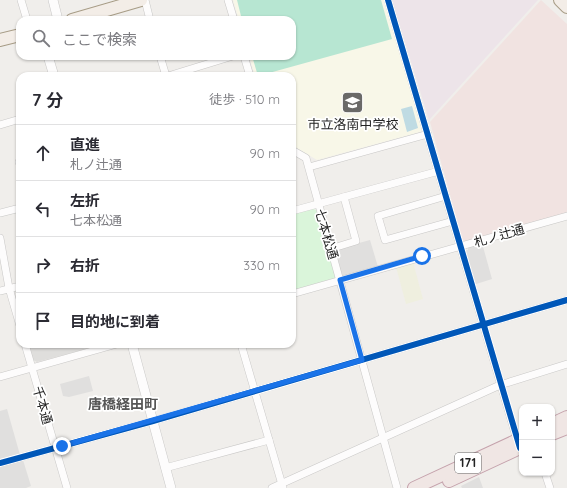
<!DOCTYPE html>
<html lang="ja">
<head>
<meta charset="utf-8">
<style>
	body { margin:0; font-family:Quicksand,"Noto Sans JP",sans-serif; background:#f2f2f3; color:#2b2b33 }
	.controls { position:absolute; right:12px; bottom:12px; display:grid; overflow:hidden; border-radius:8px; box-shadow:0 1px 3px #0004 }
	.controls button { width:36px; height:36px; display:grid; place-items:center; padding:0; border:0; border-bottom:1px solid #e1e1e2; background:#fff; color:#2b2b33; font:20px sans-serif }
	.stop { position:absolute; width:12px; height:12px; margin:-9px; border:3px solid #1a73e8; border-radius:50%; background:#fff }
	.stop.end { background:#1a73e8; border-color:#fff; box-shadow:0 1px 4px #0008 }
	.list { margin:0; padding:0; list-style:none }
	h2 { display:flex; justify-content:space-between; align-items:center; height:52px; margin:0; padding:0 16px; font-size:17px }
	h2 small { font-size:13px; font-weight:400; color:#7c7c81 }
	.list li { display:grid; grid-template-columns:26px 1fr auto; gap:12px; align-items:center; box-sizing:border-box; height:56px; padding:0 16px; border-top:1px solid #e1e1e2 }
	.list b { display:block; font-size:15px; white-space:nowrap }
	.list p { margin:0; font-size:13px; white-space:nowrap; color:#7c7c81 }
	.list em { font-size:13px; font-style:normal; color:#7c7c81 }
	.icon { flex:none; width:22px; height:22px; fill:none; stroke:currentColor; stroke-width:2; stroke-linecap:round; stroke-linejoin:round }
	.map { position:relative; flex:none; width:567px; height:488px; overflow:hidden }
	.search { position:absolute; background:#fff; box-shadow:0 1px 3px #0004; left:16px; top:16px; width:280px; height:44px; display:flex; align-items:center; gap:10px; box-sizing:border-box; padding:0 14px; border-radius:12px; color:#7c7c81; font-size:15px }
	.panel { position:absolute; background:#fff; box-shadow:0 1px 3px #0004; left:16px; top:72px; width:280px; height:276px; border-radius:12px }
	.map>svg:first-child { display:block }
	.residential { fill:#dfdedc }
	.commercial { fill:#f1e3e1 }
	.industrial { fill:#ede4e9 }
	.education { fill:#f8f7e8 }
	.farmland { fill:#efefdf }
	.park { fill:#daf5da }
	.pitch { fill:#b7e6d2 }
	.parking { fill:#e0dfde }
	.water { fill:#bfdbe3 }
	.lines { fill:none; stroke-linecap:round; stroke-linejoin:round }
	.minor-casing { stroke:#c9c8c7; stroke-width:8 }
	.tertiary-casing { stroke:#c9c8c7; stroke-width:10 }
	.primary-casing { stroke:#a79c86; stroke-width:14 }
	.trunk-casing { stroke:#c5a2ac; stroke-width:14 }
	.minor { stroke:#fdfcfc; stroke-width:7 }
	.tertiary { stroke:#fdfcfc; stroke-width:9 }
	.primary { stroke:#f3ede7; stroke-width:12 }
	.trunk { stroke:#f0e6e4; stroke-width:12 }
	.cycleway-casing { stroke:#fff; stroke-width:8 }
	.cycleway { stroke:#0057b8; stroke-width:6 }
	.route { stroke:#1a73e8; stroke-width:5 }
	.labels { text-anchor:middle; stroke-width:3.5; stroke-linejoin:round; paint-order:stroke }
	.shield { fill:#fff; stroke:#646464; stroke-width:1 }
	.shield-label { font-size:12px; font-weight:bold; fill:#222 }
	.poi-label { font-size:13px; fill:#222; stroke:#fff }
	.street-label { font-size:13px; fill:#222; stroke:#fff }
	.neighbourhood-label { font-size:14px; font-weight:bold; fill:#555; stroke:#fff }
</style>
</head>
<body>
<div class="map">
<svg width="567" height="488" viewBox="0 0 567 488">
	<rect width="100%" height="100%" fill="#f0eeeb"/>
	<path class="residential" d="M28,344h76l-67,18 -4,-2z"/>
	<path class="commercial" d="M541,0l26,24v189l-104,29 -33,-120z"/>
	<path class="industrial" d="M392,0h146l-109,120z"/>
	<path class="education" d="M233,0h151l38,129 -2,3 -103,28 -25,-15v-69h-37l-6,-20h43v-36h-53z"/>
	<path class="farmland" d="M413,262l10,37 -17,5 -10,-37z"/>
	<path class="park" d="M313,209l3,1 20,65 -1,3 -43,13v-77z"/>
	<path class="pitch" d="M237,0h144l11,39 -134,37 -6,-20h40v-36h-50z"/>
	<g class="parking">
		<path d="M370,240l8,27 -33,9 -4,-2 -6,-21 2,-4z"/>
		<path d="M482,243l10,36 -19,6 -10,-34 5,-1v-3z"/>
		<path d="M89,376l4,15 -24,6 -6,-1 -3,-12z"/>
		<path d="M7,409l13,46 -20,5v-49z"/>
		<path d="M23,460l8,26 -5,2h-26v-22z"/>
		<path d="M479,477l4,11h-21l-1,-2z"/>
	</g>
	<path class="water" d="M412,106l6,22 -11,4 -6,-23z"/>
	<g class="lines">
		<defs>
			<g id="minor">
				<path d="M21,0l6,20"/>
				<path d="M145,0l5,20"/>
				<path d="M228,0l6,20"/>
				<path d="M388,0l130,443"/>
				<path d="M160,56l6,20"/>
				<path d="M244,56l6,20"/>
				<path d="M168,76l65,-20"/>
				<path d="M0,125l20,-6"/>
				<path d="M292,150l14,8 91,330"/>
				<path d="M19,162h1"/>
				<path d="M309,167l119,-33"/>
				<path d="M446,196l-68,20 7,24 68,-19"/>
				<path d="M292,211l147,-40"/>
				<path d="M0,213l20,-5"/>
				<path d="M0,238l9,50 11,38"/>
				<path d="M330,249l26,-8 -12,-44"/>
				<path d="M0,291l20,-5"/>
				<path d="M292,294l275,-78"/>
				<path d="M25,344l42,144"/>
				<path d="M241,344l42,144"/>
				<path d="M0,377l117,-33"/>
				<path d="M0,463l153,-42 414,-121"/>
				<path d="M165,468l104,-28"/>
				<path d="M545,473l5,15"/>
				<path d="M272,488l228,-103 67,-21"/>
			</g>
			<g id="tertiary">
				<path d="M53,0l5,20"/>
				<path d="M48,56l6,20"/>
				<path d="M132,344l39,144"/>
			</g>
			<g id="primary">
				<path d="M560,0l7,7"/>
				<path d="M72,20l69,-20"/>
				<path d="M0,40l20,-5"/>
			</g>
			<g id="trunk">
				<path d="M552,424l15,-7"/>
				<path d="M552,434l15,-6"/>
				<path d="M449,481l73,-34"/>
				<path d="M414,488l108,-50"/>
			</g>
		</defs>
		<use href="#minor" class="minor-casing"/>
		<use href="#tertiary" class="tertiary-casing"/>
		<use href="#primary" class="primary-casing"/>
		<use href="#trunk" class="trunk-casing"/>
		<use href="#minor" class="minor"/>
		<use href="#tertiary" class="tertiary"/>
		<use href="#primary" class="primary"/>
		<use href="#trunk" class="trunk"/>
		<defs>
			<g id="cycleway">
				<path d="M388,0l132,448"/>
				<path d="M0,463l153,-42 414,-121"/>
			</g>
		</defs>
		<use href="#cycleway" class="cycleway-casing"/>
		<use href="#cycleway" class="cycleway"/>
	</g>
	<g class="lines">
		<path class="route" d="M62,446l300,-86 -22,-80 82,-24"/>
	</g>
	<defs>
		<symbol id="school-square" viewBox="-11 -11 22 22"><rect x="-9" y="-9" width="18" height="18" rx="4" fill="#6a6968" stroke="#fff"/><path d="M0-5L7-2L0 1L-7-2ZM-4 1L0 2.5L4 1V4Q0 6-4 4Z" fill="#fff"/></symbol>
	</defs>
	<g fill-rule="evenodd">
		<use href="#school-square" x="340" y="90" width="25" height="25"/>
	</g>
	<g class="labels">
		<rect class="shield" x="455" y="453" width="26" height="20" rx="3"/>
		<g class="shield-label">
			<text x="468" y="467">171</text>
		</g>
		<g class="poi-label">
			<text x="353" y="129">市立洛南中学校</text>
		</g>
		<g class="street-label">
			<text transform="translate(327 234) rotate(74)" y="5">七本松通</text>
			<text transform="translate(499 235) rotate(-16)" y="5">札ノ辻通</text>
			<text transform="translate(43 405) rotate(74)" y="5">千本通</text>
		</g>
		<g class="neighbourhood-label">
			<text x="123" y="409">唐橋経田町</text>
		</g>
	</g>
</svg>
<div class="controls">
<button>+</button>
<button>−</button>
</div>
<div class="stop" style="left:422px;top:256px"></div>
<div class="stop end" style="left:62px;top:446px"></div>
<div class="search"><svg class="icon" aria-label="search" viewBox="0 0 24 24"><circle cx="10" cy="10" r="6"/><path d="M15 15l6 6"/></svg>ここで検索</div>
<section class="panel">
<h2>7 分<small>徒歩 · 510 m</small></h2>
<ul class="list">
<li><svg class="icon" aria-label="ahead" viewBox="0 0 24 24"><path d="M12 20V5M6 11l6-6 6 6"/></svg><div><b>直進</b><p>札ノ辻通</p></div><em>90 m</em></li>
<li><svg class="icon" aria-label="left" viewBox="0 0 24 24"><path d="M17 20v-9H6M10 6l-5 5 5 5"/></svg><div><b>左折</b><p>七本松通</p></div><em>90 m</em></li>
<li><svg class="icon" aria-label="right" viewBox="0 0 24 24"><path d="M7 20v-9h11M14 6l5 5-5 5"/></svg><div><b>右折</b></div><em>330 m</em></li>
<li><svg class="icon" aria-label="arrive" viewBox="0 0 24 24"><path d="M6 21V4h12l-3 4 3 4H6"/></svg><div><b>目的地に到着</b></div></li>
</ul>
</section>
</div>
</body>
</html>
